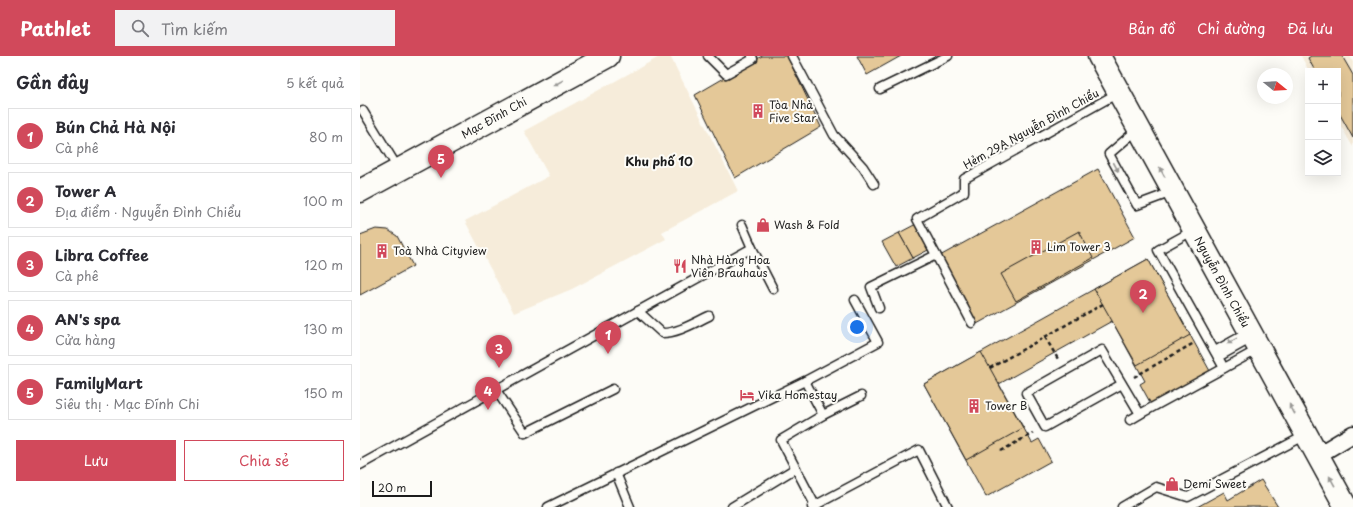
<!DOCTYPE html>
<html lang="vi">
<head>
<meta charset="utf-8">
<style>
	body { margin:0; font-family:"Playpen Sans",sans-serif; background:#f2f2f3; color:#2b2b33 }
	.controls { position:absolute; right:12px; top:12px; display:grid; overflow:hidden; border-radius:0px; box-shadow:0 4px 16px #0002 }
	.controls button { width:36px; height:36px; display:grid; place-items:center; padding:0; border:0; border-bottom:1px solid #e1e1e2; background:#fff; color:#2b2b33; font:20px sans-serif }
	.compass { position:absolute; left:897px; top:12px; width:36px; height:36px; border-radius:50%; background:#fff; box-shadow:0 4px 16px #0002; rotate:108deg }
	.scale { position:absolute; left:12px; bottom:10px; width:60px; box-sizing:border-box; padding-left:4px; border:2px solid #1c1c1c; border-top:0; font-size:11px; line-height:14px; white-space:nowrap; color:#1c1c1c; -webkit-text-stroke:3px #fdfcf7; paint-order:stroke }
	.you { position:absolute; left:497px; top:271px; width:14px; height:14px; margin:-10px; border:3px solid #fff; border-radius:50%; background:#1a73e8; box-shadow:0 0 0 6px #1a73e833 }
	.badge { display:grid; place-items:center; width:26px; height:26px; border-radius:50%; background:#d1495b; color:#fff; font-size:13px; font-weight:700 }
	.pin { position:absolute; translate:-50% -33px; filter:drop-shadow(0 1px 2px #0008) }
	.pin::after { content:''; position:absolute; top:21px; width:14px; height:12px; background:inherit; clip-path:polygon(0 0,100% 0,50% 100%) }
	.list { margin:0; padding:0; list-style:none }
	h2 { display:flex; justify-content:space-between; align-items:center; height:52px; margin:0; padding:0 16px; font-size:17px }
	h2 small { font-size:13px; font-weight:400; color:#7c7c81 }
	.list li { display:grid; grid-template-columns:26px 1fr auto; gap:12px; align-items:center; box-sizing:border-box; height:56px; margin:0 8px 8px; padding:0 8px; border:1px solid #e1e1e2; border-radius:0px }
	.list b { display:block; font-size:15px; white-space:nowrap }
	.list p { margin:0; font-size:13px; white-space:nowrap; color:#7c7c81 }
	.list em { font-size:13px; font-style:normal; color:#7c7c81 }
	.actions { display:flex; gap:8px; padding:12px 16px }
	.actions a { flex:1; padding:9px 0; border:1px solid #d1495b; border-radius:0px; text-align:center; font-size:14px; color:#d1495b }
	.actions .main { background:#d1495b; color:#fff }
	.icon { flex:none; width:22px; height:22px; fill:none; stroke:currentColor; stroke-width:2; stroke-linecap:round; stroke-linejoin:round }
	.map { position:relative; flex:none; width:993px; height:451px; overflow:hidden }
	header { display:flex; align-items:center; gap:24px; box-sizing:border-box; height:56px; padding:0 20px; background:#d1495b; color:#fff }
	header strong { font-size:19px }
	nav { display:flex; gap:22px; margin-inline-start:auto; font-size:14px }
	.search { width:280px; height:36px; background:#f2f2f3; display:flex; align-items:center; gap:10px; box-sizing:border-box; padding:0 14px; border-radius:0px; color:#7c7c81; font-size:15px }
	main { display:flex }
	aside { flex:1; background:#fff }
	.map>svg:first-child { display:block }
	.built { fill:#f6ecda }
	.building { fill:#e4c898; stroke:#1c1c1c }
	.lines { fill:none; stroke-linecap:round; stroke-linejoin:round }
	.lane-casing { stroke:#1c1c1c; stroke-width:11 }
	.street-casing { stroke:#1c1c1c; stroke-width:19 }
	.secondary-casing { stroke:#1c1c1c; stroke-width:25 }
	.path { stroke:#1c1c1c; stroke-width:2.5; stroke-dasharray:4 3; stroke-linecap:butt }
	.lane { stroke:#fdfcf7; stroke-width:8 }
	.street { stroke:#fdfcf7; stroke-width:16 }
	.secondary { stroke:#fdfcf7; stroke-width:22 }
	.oneway { fill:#989794 }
	.labels { text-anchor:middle; stroke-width:4; stroke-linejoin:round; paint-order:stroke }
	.poi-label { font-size:11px; fill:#1c1c1c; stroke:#fdfcf7; text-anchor:start }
	.street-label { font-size:11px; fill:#1c1c1c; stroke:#fdfcf7 }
	.neighbourhood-label { font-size:12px; font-weight:bold; fill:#1c1c1c; stroke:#fdfcf7 }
</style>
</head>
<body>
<header>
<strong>Pathlet</strong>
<div class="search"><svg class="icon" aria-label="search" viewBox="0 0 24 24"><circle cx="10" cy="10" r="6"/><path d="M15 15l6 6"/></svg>Tìm kiếm</div>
<nav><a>Bản đồ</a><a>Chỉ đường</a><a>Đã lưu</a></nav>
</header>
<main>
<aside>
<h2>Gần đây<small>5 kết quả</small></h2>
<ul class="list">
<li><span class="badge">1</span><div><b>Bún Chả Hà Nội</b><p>Cà phê</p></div><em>80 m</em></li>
<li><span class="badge">2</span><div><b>Tower A</b><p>Địa điểm · Nguyễn Đình Chiểu</p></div><em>100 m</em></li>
<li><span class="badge">3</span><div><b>Libra Coffee</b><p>Cà phê</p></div><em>120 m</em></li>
<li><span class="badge">4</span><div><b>AN's spa</b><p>Cửa hàng</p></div><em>130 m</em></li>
<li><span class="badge">5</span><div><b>FamilyMart</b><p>Siêu thị · Mạc Đĩnh Chi</p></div><em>150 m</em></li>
</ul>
<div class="actions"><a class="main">Lưu</a><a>Chia sẻ</a></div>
</aside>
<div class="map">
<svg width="993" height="451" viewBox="0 0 993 451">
	<rect width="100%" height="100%" fill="#fdfcf7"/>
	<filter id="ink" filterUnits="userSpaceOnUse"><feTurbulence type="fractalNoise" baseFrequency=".025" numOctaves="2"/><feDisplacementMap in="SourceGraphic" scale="8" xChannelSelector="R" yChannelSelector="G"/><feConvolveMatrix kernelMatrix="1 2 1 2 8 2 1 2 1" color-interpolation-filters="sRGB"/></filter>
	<g filter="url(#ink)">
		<g class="built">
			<path d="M301,0h9l68,135 -76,41 4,7 -15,8 -79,42 -58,24 -49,-92 84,-45 -25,-45z"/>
			<path d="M941,0h49l3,6v85l-15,-26v-50h-29z"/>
		</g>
		<g class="building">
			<path d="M402,0h25l34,71 -86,51 -40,-83z"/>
			<path d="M497,0h44l-34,19z"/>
			<path d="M951,0h31l11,19v63l-15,-27v-40h-23l-7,-13z"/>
			<path d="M738,113l37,68 -160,88 -37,-68z"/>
			<path d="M558,167l14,25 -19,10 -14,-25z"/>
			<path d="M16,173l12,1 9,6 16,30 -53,29v-60z"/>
			<path d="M719,175l14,27 -77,43 -15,-27z"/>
			<path d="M539,177l14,25 -17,9 -14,-25z"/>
			<path d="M788,203l62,112 -59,33 -11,-20 5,-3 -33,-60 -113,63 33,59 7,-4 12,22 -65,36 -62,-113z"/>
			<path d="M788,203l42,76 -53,30 -43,-76z"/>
			<path d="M621,296l42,76 -57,32 -42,-76z"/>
			<path d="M901,424l17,27h-81l27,-15 4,8z"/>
		</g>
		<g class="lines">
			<defs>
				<g id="lane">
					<path d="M348,0l18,18 27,-15 -1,-3"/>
					<path d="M432,0l42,79 29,32 11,17"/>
					<path d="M520,33l68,-33"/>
					<path d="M3,55l36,59"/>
					<path d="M778,73l-29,25 28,51 35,-13"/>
					<path d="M834,174l-36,20 66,118"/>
					<path d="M392,192l21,41"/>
					<path d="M519,252l-8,-21 65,-32"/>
					<path d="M278,255l24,22c16,0 32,-10 47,-17"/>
					<path d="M612,267l-55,-104 47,-27v-13l154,-86"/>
					<path d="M855,295l34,-19"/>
					<path d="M858,301l34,-19"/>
					<path d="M445,325l18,34"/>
					<path d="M762,328l-77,43 -19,-34 76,-43 38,64 119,-65"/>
					<path d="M136,334l29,43 88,-44"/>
					<path d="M770,364l10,-6"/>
					<path d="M0,409l392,-217 -10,-23"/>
					<path d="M256,417l14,34"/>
					<path d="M188,451l257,-126 73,-39 -23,-42"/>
					<path d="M372,451l64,-39"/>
					<path d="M452,451l107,-57 29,57"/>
					<path d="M456,451l-35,-67 42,-25 38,-19"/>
					<path d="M762,451l34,-20 32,10 118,-62"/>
				</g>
				<path id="street" d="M958,399l35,-21"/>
				<g id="secondary">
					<path d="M739,0l247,451"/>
					<path d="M0,135l248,-135"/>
				</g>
			</defs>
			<use href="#lane" class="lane-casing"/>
			<use href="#street" class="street-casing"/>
			<use href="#secondary" class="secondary-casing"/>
			<g class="path">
				<path d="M685,281l13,22"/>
				<path d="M630,312l113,-64"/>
				<path d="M774,321l60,-34"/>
				<path d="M641,395l32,-18"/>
			</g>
			<use href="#lane" class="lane"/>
			<use href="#street" class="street"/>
			<use href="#secondary" class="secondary"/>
		</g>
		<defs><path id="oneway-solid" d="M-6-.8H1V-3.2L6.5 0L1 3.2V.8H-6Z"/></defs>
		<g class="oneway">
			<use href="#oneway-solid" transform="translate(198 27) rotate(151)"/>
			<use href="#oneway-solid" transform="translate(756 111) rotate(61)"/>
			<use href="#oneway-solid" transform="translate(802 116) rotate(-119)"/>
			<use href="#oneway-solid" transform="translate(872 285) rotate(151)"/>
			<use href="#oneway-solid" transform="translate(932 353) rotate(-119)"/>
			<use href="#oneway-solid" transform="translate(972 425) rotate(-119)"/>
		</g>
	</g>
	<defs>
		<symbol id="building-bare" viewBox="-9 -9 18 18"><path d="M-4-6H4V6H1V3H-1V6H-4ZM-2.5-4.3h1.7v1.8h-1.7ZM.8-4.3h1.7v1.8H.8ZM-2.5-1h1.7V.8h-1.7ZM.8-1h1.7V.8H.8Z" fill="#d1495b" stroke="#fdfcf7" stroke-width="2.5" paint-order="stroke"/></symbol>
		<symbol id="shop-bare" viewBox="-9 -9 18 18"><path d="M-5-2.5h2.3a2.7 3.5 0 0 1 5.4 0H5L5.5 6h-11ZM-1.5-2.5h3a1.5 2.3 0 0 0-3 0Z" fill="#d1495b" stroke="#fdfcf7" stroke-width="2.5" paint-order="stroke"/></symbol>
		<symbol id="restaurant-bare" viewBox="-9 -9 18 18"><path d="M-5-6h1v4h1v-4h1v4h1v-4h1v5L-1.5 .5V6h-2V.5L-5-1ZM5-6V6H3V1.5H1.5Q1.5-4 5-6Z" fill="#d1495b" stroke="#fdfcf7" stroke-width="2.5" paint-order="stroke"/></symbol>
		<symbol id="hotel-bare" viewBox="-9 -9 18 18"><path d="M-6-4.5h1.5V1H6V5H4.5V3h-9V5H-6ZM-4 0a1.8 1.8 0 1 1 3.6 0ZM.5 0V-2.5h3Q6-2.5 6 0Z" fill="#d1495b" stroke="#fdfcf7" stroke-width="2.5" paint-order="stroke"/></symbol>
	</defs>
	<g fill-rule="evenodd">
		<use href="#building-bare" x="388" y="45" width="20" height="20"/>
		<use href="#shop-bare" x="393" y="159" width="20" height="20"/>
		<use href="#building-bare" x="666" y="181" width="20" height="20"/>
		<use href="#building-bare" x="12" y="185" width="20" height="20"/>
		<use href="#restaurant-bare" x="310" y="200" width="20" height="20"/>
		<use href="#hotel-bare" x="377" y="329" width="20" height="20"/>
		<use href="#building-bare" x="604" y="340" width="20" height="20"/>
		<use href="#shop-bare" x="802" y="418" width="20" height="20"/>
	</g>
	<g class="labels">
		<g class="poi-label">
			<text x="409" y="53">Tòa Nhà<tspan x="409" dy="13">Five Star</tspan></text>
			<text x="414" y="173">Wash &amp; Fold</text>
			<text x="687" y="195">Lim Tower 3</text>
			<text x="33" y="199">Toà Nhà Cityview</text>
			<text x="331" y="208">Nhà Hàng Hoa<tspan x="331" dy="13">Viên Brauhaus</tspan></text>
			<text x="398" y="343">Vika Homestay</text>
			<text x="625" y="354">Tower B</text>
			<text x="823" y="432">Demi Sweet</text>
		</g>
		<g class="street-label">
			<text transform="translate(134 62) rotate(-29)" y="4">Mạc Đĩnh Chi</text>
			<text transform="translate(671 73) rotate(-29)" y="4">Hẻm 29A Nguyễn Đình Chiểu</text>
			<text transform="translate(862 226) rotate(61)" y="4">Nguyễn Đình Chiểu</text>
		</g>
		<g class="neighbourhood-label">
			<text x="299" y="110">Khu phố 10</text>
		</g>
	</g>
</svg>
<div class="controls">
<button>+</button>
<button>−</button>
<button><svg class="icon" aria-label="layers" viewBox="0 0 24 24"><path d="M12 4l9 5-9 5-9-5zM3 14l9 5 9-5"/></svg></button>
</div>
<svg class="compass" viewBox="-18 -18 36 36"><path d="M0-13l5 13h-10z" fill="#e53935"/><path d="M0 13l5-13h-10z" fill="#7c7c81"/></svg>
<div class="scale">20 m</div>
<div class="you"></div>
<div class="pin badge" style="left:248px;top:298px">1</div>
<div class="pin badge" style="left:783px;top:257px">2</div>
<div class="pin badge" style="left:139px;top:312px">3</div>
<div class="pin badge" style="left:128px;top:354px">4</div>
<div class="pin badge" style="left:81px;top:122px">5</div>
</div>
</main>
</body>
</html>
